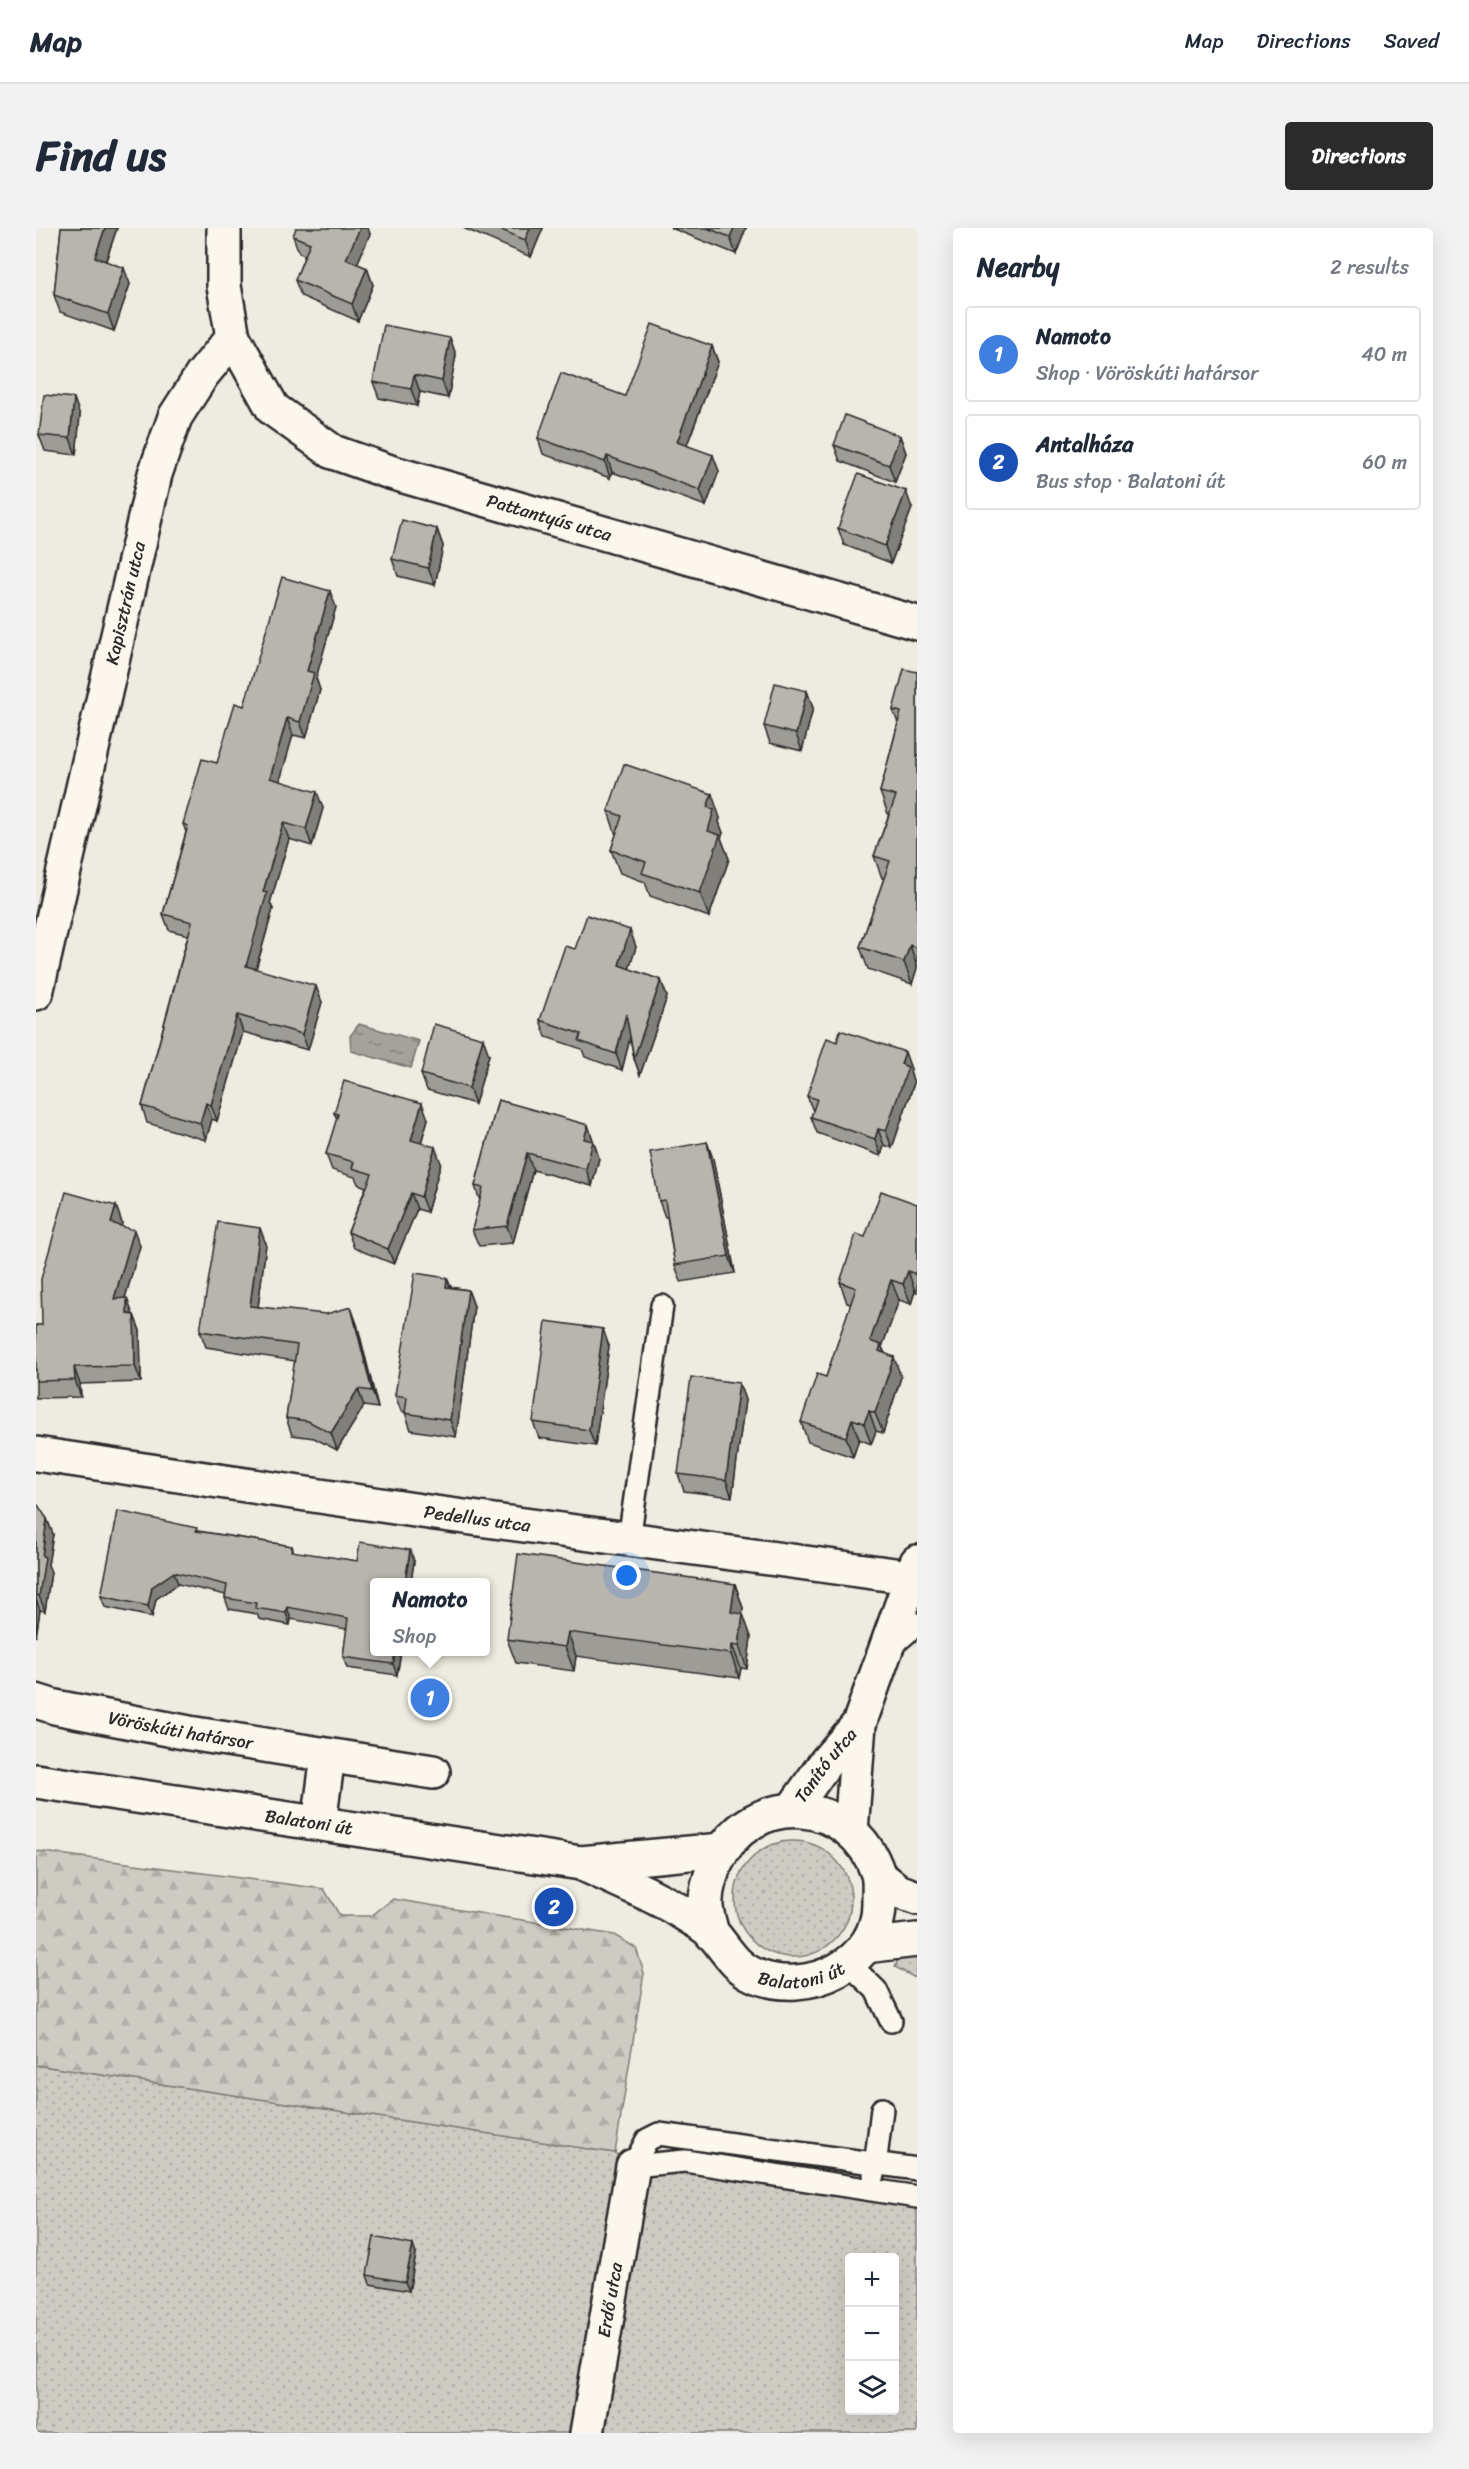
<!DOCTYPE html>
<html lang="en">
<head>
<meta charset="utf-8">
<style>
	body { margin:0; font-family:Sriracha,sans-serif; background:#f2f2f3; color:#1f2937 }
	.controls { position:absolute; right:18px; bottom:18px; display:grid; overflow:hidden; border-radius:6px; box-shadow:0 6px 24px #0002 }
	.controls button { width:54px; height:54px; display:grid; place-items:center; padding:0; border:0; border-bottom:2px solid #e0e1e3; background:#fff; color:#1f2937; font:30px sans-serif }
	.you { position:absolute; left:591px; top:1348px; width:21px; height:21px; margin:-15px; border:4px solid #fff; border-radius:50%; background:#1a73e8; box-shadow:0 0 0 9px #1a73e833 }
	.badge { display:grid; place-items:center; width:39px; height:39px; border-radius:50%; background:#2b2b2b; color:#fff; font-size:20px; font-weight:700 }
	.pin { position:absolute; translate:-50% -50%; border:3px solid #fff; box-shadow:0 2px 6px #0006 }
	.popup { position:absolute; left:334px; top:1350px; width:120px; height:78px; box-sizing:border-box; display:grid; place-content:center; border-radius:6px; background:#fff; filter:drop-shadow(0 2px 4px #0005); font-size:20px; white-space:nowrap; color:#747a83 }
	.popup b { font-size:22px; color:#1f2937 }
	.popup::after { content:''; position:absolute; left:50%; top:100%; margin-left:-12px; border:12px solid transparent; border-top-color:#fff }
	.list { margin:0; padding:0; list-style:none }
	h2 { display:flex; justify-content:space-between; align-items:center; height:78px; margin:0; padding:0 24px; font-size:26px }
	h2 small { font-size:20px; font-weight:400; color:#747a83 }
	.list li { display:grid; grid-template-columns:39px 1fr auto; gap:18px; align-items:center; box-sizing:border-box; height:96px; margin:0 12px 12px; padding:0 12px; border:2px solid #e0e1e3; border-radius:6px }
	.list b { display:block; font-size:22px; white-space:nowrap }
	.list p { margin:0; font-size:20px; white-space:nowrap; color:#747a83 }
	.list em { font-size:20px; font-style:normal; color:#747a83 }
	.icon { flex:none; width:33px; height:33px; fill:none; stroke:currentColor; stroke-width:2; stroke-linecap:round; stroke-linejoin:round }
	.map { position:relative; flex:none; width:881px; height:2205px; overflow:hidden; border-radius:6px }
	header { display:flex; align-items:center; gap:36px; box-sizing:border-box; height:84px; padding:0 30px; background:#fff; border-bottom:2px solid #e0e1e3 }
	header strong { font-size:28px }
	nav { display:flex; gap:33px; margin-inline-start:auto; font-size:21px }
	.intro { display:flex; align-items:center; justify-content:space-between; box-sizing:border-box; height:144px; padding:0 36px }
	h1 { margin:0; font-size:42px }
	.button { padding:15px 27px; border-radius:6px; background:#2b2b2b; color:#fff; font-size:21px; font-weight:700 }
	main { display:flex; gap:36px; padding:0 36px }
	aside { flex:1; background:#fff; border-radius:6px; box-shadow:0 6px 24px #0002 }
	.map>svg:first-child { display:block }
	.grass { fill:url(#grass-dots); stroke:#7c7b76; stroke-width:1.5; fill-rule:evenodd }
	.forest { fill:url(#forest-firs); stroke:#7c7b76; stroke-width:1.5 }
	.water { fill:url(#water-ripples); stroke:#74726e; stroke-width:1.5 }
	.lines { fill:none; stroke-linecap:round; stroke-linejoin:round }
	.service-casing { stroke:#2b2b2b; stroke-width:26 }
	.minor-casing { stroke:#2b2b2b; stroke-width:38 }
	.primary-casing { stroke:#2b2b2b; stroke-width:38 }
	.service { stroke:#fbf7ec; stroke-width:21 }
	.minor { stroke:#fbf7ec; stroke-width:33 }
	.primary { stroke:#fbf7ec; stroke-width:33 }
	.wall { fill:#9e9c96; stroke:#2b2b2b; stroke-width:1.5 }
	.shaded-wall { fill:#817f7a; stroke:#2b2b2b; stroke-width:1.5 }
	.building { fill:#b8b5ae; stroke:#2b2b2b; stroke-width:1.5 }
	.labels { text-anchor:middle; stroke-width:6; stroke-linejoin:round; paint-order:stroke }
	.street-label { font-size:18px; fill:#2b2b2b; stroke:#fbf7ec }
</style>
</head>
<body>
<header>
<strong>Map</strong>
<nav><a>Map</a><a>Directions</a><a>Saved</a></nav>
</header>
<div class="intro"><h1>Find us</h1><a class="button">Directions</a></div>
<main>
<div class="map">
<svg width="881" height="2205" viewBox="0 0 881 2205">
	<defs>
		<pattern id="grass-dots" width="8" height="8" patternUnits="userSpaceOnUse" patternTransform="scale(1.5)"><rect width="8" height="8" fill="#cecbc2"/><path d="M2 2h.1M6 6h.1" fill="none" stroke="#b1aea7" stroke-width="1.8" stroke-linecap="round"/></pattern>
		<pattern id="forest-firs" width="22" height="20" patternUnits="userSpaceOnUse" patternTransform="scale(1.5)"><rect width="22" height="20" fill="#cecbc2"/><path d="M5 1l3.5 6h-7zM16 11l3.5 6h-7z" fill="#b1aea7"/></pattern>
		<pattern id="water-ripples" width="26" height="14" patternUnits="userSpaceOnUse" patternTransform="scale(1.5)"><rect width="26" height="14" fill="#a4a29a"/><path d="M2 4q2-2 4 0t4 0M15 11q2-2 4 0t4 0" fill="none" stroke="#86847e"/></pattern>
	</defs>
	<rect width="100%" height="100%" fill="#eeebe0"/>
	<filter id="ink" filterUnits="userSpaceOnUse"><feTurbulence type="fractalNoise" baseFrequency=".0167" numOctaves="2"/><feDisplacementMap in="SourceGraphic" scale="12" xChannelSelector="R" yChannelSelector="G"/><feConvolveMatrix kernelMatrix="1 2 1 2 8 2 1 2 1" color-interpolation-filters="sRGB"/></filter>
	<g filter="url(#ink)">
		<g class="grass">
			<circle cx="757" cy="1671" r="58"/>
			<path d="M881,1730v21l-22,-12 3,-8z"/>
			<path d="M0,1837l579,88 18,13 25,-4 259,35v236h-881zM814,2030h44v152h-44z"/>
		</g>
		<path class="forest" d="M0,1623l288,38 16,27h31l22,-17 221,36 22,13 8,25 -29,180 -579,-88z"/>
		<path class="water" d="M323,796l60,17 -8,27 -60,-17 -1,-15z"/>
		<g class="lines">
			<defs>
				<g id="service">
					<path d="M593,1312l33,-234"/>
					<path d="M853,1420l28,-24"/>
					<path d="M813,1736l27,26 15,31"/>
					<path d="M597,1938l14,-26 12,-6 258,35"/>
					<path d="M597,1938l52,-5 232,36"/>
					<path d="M838,1947l8,-66"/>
				</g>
				<g id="minor">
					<path id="s1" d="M188,0v58l9,51 40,72 60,43 57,20 527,151"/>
					<path id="s2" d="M0,765l119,-519 20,-57 27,-42 31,-38"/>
					<path id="s3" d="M0,1226l399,59 482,65"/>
					<path id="s4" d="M0,1473l19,6 134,26 244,39"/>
					<path id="s5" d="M756,1582l34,-48 33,-38"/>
					<path d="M283,1595l9,-67"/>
					<path d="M815,1603l8,-107 58,-162"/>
					<path id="s6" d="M551,2205l46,-267"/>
				</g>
				<g id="primary">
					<path id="s7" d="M0,1553l545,82 141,-13"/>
					<path id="s8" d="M545,1635c36,17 76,33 110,55 7,4 16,10 22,16 13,15 21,32 41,41 53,23 127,-11 125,-74 0,-9 1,-19 -1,-27 -25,-79 -128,-86 -162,-11 -6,13 -11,29 -10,44 1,9 4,18 6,27"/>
					<path d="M843,1648l19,15 19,7"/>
					<path d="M829,1718l52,-6"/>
				</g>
			</defs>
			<use href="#service" class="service-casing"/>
			<use href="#minor" class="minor-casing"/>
			<use href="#primary" class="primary-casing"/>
			<use href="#service" class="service"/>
			<use href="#minor" class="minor"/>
			<use href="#primary" class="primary"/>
		</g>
		<g class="wall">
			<path d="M25,0h56l-11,33 24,23 -16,47 -54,-19 -6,-17z"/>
			<path d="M427,0h80l-12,29z"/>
			<path d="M635,0h75l-10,26z"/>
			<path d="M334,6l-13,30 10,4 6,17 -15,36 -57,-25 -6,-16 10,-25 -6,-2 -6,-17z"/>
			<path d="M414,110l6,17 -8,43 -28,-6 -3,14 -38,-8 -6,-16z"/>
			<path d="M676,118l6,16 -31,83 32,26 -13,35 -94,-34 -2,6 -67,-24 -5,-16 87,-42z"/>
			<path d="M44,187l-4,40 -31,-4 -6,-16z"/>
			<path d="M864,208l6,17 -11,29 -55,-21 -6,-16z"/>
			<path d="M876,280l-21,55 -47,-18 -6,-17z"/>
			<path d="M401,301l6,17 -8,39 -37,-9 -6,-17z"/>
			<path d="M300,379l-20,71 4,12 -14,48 -13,-3 -14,46 44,27 -11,38 -23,-7 -19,64 3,6 -17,60 66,33 -14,48 -65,-18 -26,89 -5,-2 -6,21 -59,-17 -5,-17 46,-171 -19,-5 -6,-16 23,-82 -3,-8 34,-61 27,-57z"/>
			<path d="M881,444v296l-5,16 -44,-15 -8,-22 24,-69h-2l-8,-22 15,-42h-1l-8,-22 18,-69 -5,-13z"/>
			<path d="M771,463l6,17 -11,43 -32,-8 -6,-17z"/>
			<path d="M572,583l112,7 -1,4 4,11 -2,5 8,21 -20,58 -59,-21 -5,-14 -25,-9 -9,-23 5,-15z"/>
			<path d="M600,719l-7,22 32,11 6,17 -27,78 -6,-17 -4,-20 -8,32 -37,-13 -3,-8 -36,-12 -6,-17 35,-71z"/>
			<path d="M453,827l-14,49 -48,-14 -6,-16z"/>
			<path d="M875,841l-1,3 4,11 -22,65 -8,-3 -3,11 -64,-23 -6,-16 2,-6 -6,-15z"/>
			<path d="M462,872l90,25 11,33 -7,28 -59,-16 -20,73 -34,3 -7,-16 8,-29 -5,-15z"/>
			<path d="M298,885l94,6 -7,24 20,20 -14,49 -10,-3 -23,55 -40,-16 -6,-16 18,-45 -8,-3 -3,-7 -23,-7 -6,-16 11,-35z"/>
			<path d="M671,914l6,17 22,114 -54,9 -6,-17 -8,-48h-2l-6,-16z"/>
			<path d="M881,976v88l-2,-1 -4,13 -12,-4 -17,47 3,6 16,24 -18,56 -7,-2 -5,13 -12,-5 -6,18 -45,-15 -7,-20 25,-45 25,-73 -4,-1 -7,-21 25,-45z"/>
			<path d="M80,978l6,17 -1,3 19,20 -15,52 8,17h1l6,16 1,51 -61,2 1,13 -45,1v-73h6z"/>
			<path d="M230,1016l-8,63 99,17 21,84 -14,-2 -27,44 -23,-12 -22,-3 -6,-17 9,-57 -89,-14 -6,-16z"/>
			<path d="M411,1050l4,9 17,3 6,16 -18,131 -45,-7 -6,-18 -4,-1 -6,-16z"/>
			<path d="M573,1118l-14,100 -56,-8 -6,-16z"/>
			<path d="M703,1155l6,17 -13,97 -48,-6 -6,-17z"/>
			<path d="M0,1277l11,14 6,15 -5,31 3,7 -6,39 -5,-1 -4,27z"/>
			<path d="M162,1303l94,15 2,6 63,9 53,-11 4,11 -3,21h-36l26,70 -4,23 -50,-7 -4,-11 4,-28 -56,-10 -1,6 -31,-6 -2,-5 -28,-5 -4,-11 1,-3 -48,-11 -22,15 -4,18 -47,-10 -4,-11z"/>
			<path d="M699,1356l8,24 -1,5 9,24 -4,32 -6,-1 -2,10 -163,-22 -2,15 -58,-8 -9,-24z"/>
			<path d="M380,2026l-7,37 -39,-7 -3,-9z"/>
		</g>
		<g class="shaded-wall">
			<path d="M69,0h12l-16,46 -6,-17z"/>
			<path d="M324,0h8l2,6 -18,42 -6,-17z"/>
			<path d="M494,0h13l-12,29 -6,-17z"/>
			<path d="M698,0h12l-10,26 -6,-17z"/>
			<path d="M88,40l6,16 -16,47 -6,-17z"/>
			<path d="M331,40l6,17 -15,36 -6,-17z"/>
			<path d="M414,110l6,17 -8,43 -6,-17z"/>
			<path d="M676,118l6,16 -36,96 -5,-16z"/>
			<path d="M378,147l6,17 -3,14 -6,-17z"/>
			<path d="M38,170l6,17 -4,40 -6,-17z"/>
			<path d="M864,208l6,17 -11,29 -6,-17z"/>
			<path d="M677,227l6,16 -13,35 -6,-16z"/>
			<path d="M571,228l5,16 -2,6 -5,-16z"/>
			<path d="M870,263l6,17 -21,55 -6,-17z"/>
			<path d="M401,301l6,17 -8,39 -7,-17z"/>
			<path d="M294,363l6,16 -20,71 4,12 -14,48 -6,-16 7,-51z"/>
			<path d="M771,463l6,17 -11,43 -6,-17z"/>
			<path d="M251,490l6,17 -17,60 -6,-17z"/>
			<path d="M281,564l6,16 -11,38 -6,-17z"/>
			<path d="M676,566l8,24 -1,4 4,11 -2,5 8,21 -20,58 -9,-24 7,-86z"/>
			<path d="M247,595l6,16 -19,64 3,6 -21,73 -6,-16 17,-74z"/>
			<path d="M594,702l6,17 -11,35 -6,-17z"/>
			<path d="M874,717l7,21v2l-5,16 -8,-22z"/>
			<path d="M625,752l6,17 -27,78 -6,-17z"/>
			<path d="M280,758l6,16 -14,48 -6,-16z"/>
			<path d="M590,786l6,16 -10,40 -6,-16z"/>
			<path d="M201,787l6,17 -26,89 -6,-16z"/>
			<path d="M447,810l6,17 -14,49 -6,-16z"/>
			<path d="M869,824l6,17 -1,3 4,11 -22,65 -6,-17 15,-67z"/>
			<path d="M170,875l6,16 -6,21 -6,-17z"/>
			<path d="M386,875l6,16 -11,37 -6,-16z"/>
			<path d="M552,897l11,33 -7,28 -6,-17 -2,-30z"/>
			<path d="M842,901l6,16 -3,11 -6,-17z"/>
			<path d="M671,914l6,17 22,114 -6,-17z"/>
			<path d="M399,919l6,16 -14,49 -6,-15z"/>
			<path d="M491,925l6,17 -20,73 -6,-17z"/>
			<path d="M375,965l6,16 -23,55 -6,-15z"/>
			<path d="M80,978l6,17 -5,17 -6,-17z"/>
			<path d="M224,1000l6,16 -10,79 -6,-17z"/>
			<path d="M98,1002l6,16 -20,69 -6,-16z"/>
			<path d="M881,1038v14l-2,-6z"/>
			<path d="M872,1043l7,20 -4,13 -8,-20z"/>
			<path d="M411,1050l6,17 -7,-8z"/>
			<path d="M855,1052l8,20 -17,47 7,18 -19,-24z"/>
			<path d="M432,1062l6,16 -18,131 -6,-17z"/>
			<path d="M91,1070l6,17 -6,-1z"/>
			<path d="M315,1079l6,17 21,84 -6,-17z"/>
			<path d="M98,1087l6,16 1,51 -6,-16z"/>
			<path d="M567,1101l6,17 -14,100 -6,-16z"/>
			<path d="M858,1129l7,20 -18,56 -8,-20z"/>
			<path d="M38,1139l6,17 1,13 -6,-17z"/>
			<path d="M703,1155l6,17 -13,97 -6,-17z"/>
			<path d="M322,1161l6,17 -27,44 -6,-17z"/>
			<path d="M833,1183l7,20 -5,13 -7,-21z"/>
			<path d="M816,1191l7,20 -6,18 -7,-20z"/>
			<path d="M11,1291l6,15 -5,31 3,7 -6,39 -6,-15 3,-40z"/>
			<path d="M374,1322l4,11 -3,21h-6z"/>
			<path d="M138,1344l4,12 -22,15 -4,18 -4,-11 4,-19z"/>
			<path d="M699,1356l8,24 -4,27 -8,-23z"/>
			<path d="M0,1371l4,11 -4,27z"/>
			<path d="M251,1379l4,12 -1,6 -4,-12z"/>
			<path d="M707,1386l8,23 -4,32 -8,-23z"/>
			<path d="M532,1404l8,24 -2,15 -9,-24z"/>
			<path d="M696,1417l9,23 -2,10 -8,-24z"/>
			<path d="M359,1424h6l-4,23 -4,-11z"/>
			<path d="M377,2017l3,9 -7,37 -4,-9z"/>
		</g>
		<g class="building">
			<path d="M25,0h44l-10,29 29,11 -16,46 -54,-19z"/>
			<path d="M260,0h64l-14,31 21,9 -15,36 -57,-24 15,-37 -17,-7z"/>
			<path d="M461,0h33l-5,12z"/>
			<path d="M671,0h27l-4,9z"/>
			<path d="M616,96l60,22 -35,96 36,13 -13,35 -93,-34 -2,6 -67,-24 23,-65 64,23z"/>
			<path d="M348,97l66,13 -8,43 -28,-6 -3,14 -38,-7z"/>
			<path d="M8,167l30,3 -4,40 -31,-3z"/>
			<path d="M809,187l55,21 -11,29 -55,-20z"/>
			<path d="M822,246l48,17 -21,55 -47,-18z"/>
			<path d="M366,292l35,9 -9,39 -36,-9z"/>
			<path d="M246,349l48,14 -23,80 7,2 -14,49 -13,-4 -17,60 47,14 -11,37 -23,-6 -20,69 4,1 -21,73 70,20 -14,48 -65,-19 -26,90 -5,-2 -6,20 -58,-17 50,-184 -29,-8 25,-88 -5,-2 19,-65 15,4 18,-60 9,3z"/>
			<path d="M868,441l13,3v276l-7,-3 -6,17 -44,-15 30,-86 -16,-5 22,-60 -16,-4 21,-80 -8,-2z"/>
			<path d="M739,455l32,8 -11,43 -32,-8z"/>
			<path d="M588,536l88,30 -5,13 7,3 -6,21 12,4 -20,58 -58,-20 4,-11 -35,-12 11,-34 -14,-5z"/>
			<path d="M551,687l43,15 -11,35 42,15 -27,78 -8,-44 -10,40 -37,-13 2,-7 -41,-14 25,-74 10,3z"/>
			<path d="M398,796l49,14 -14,50 -48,-14z"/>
			<path d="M804,802l65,22 -4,12 7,3 -22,64 -8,-2 -3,10 -64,-22 6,-18 -10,-3 20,-58 10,4z"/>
			<path d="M308,853l78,22 -11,37 24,7 -14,50 -10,-4 -23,56 -40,-17 24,-58 -20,-6 2,-6 -28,-8 12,-40 -4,-1z"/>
			<path d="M462,872l90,25 -4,14 9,2 -7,28 -59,-16 -20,73 -35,4 11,-42 -8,-2z"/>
			<path d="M671,914l22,114 -54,9 -10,-65 -6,1 -9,-49z"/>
			<path d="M845,963l36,13v62l-2,8 -7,-3 -5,13 -12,-4 -21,61 11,4 -2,6 15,6 -19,56 -6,-2 -5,12 -12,-4 -6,18 -45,-15 16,-48 9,3 30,-89 -16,-6 16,-48 9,3z"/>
			<path d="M30,964l50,14 -5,17 23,7 -20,69 13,-1v16l7,1 1,51 -61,1 1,13 -39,1v-56h6l-1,-46z"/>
			<path d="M182,994l42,6 -10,78 76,8 25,-7 21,84 -14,-2 -27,44 -23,-12 -22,-3 11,-73 -97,-14z"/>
			<path d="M379,1045l32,5 -1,9 22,3 -18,130 -45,-7 2,-16 -12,-2z"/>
			<path d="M510,1093l57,8 -14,101 -56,-8z"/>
			<path d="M655,1149l48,6 -13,97 -48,-6z"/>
			<path d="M0,1277h2l9,14 -5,37 3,1 -6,39 -3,-1z"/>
			<path d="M82,1283l79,17 -1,3 96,15 -1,5 66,10 3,-19 50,8 -5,32h-30v70h20l-2,12 -50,-7 5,-39 -61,-11 -1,6 -31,-5 1,-5 -31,-5 2,-13 -53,-13 -22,15 -4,19 -47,-10z"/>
			<path d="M482,1326l217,30 -4,28 12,2 -4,32 -7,-1 -1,9 -163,-22 -3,15 -58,-8z"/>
			<path d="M338,2009l39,8 -8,37 -38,-7z"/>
		</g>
	</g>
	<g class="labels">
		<g class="street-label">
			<text dy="6" stroke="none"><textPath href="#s1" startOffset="492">Pattantyús utca</textPath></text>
			<text dy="6" stroke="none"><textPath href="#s2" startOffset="400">Kapisztrán utca</textPath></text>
			<text dy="6" stroke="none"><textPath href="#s3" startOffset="446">Pedellus utca</textPath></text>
			<text dy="6" stroke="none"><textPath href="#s4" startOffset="148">Vöröskúti határsor</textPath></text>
			<text dy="6" stroke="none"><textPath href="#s5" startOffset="56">Tanító utca</textPath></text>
			<text dy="6" stroke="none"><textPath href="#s7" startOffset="276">Balatoni út</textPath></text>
			<text dy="6" stroke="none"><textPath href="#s8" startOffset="258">Balatoni út</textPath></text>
			<text dy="6" stroke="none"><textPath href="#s6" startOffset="135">Erdő utca</textPath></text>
		</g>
	</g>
</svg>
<div class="controls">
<button>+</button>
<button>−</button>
<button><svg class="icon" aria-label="layers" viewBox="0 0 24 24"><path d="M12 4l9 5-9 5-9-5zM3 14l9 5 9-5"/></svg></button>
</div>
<div class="you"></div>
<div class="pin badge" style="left:394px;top:1470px;background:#3f7fe0">1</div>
<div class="popup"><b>Namoto</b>Shop</div>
<div class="pin badge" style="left:518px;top:1679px;background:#1a4fb4">2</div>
</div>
<aside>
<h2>Nearby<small>2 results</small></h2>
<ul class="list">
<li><span class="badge" style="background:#3f7fe0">1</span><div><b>Namoto</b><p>Shop · Vöröskúti határsor</p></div><em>40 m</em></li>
<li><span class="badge" style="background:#1a4fb4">2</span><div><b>Antalháza</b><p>Bus stop · Balatoni út</p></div><em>60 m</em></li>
</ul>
</aside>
</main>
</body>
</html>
